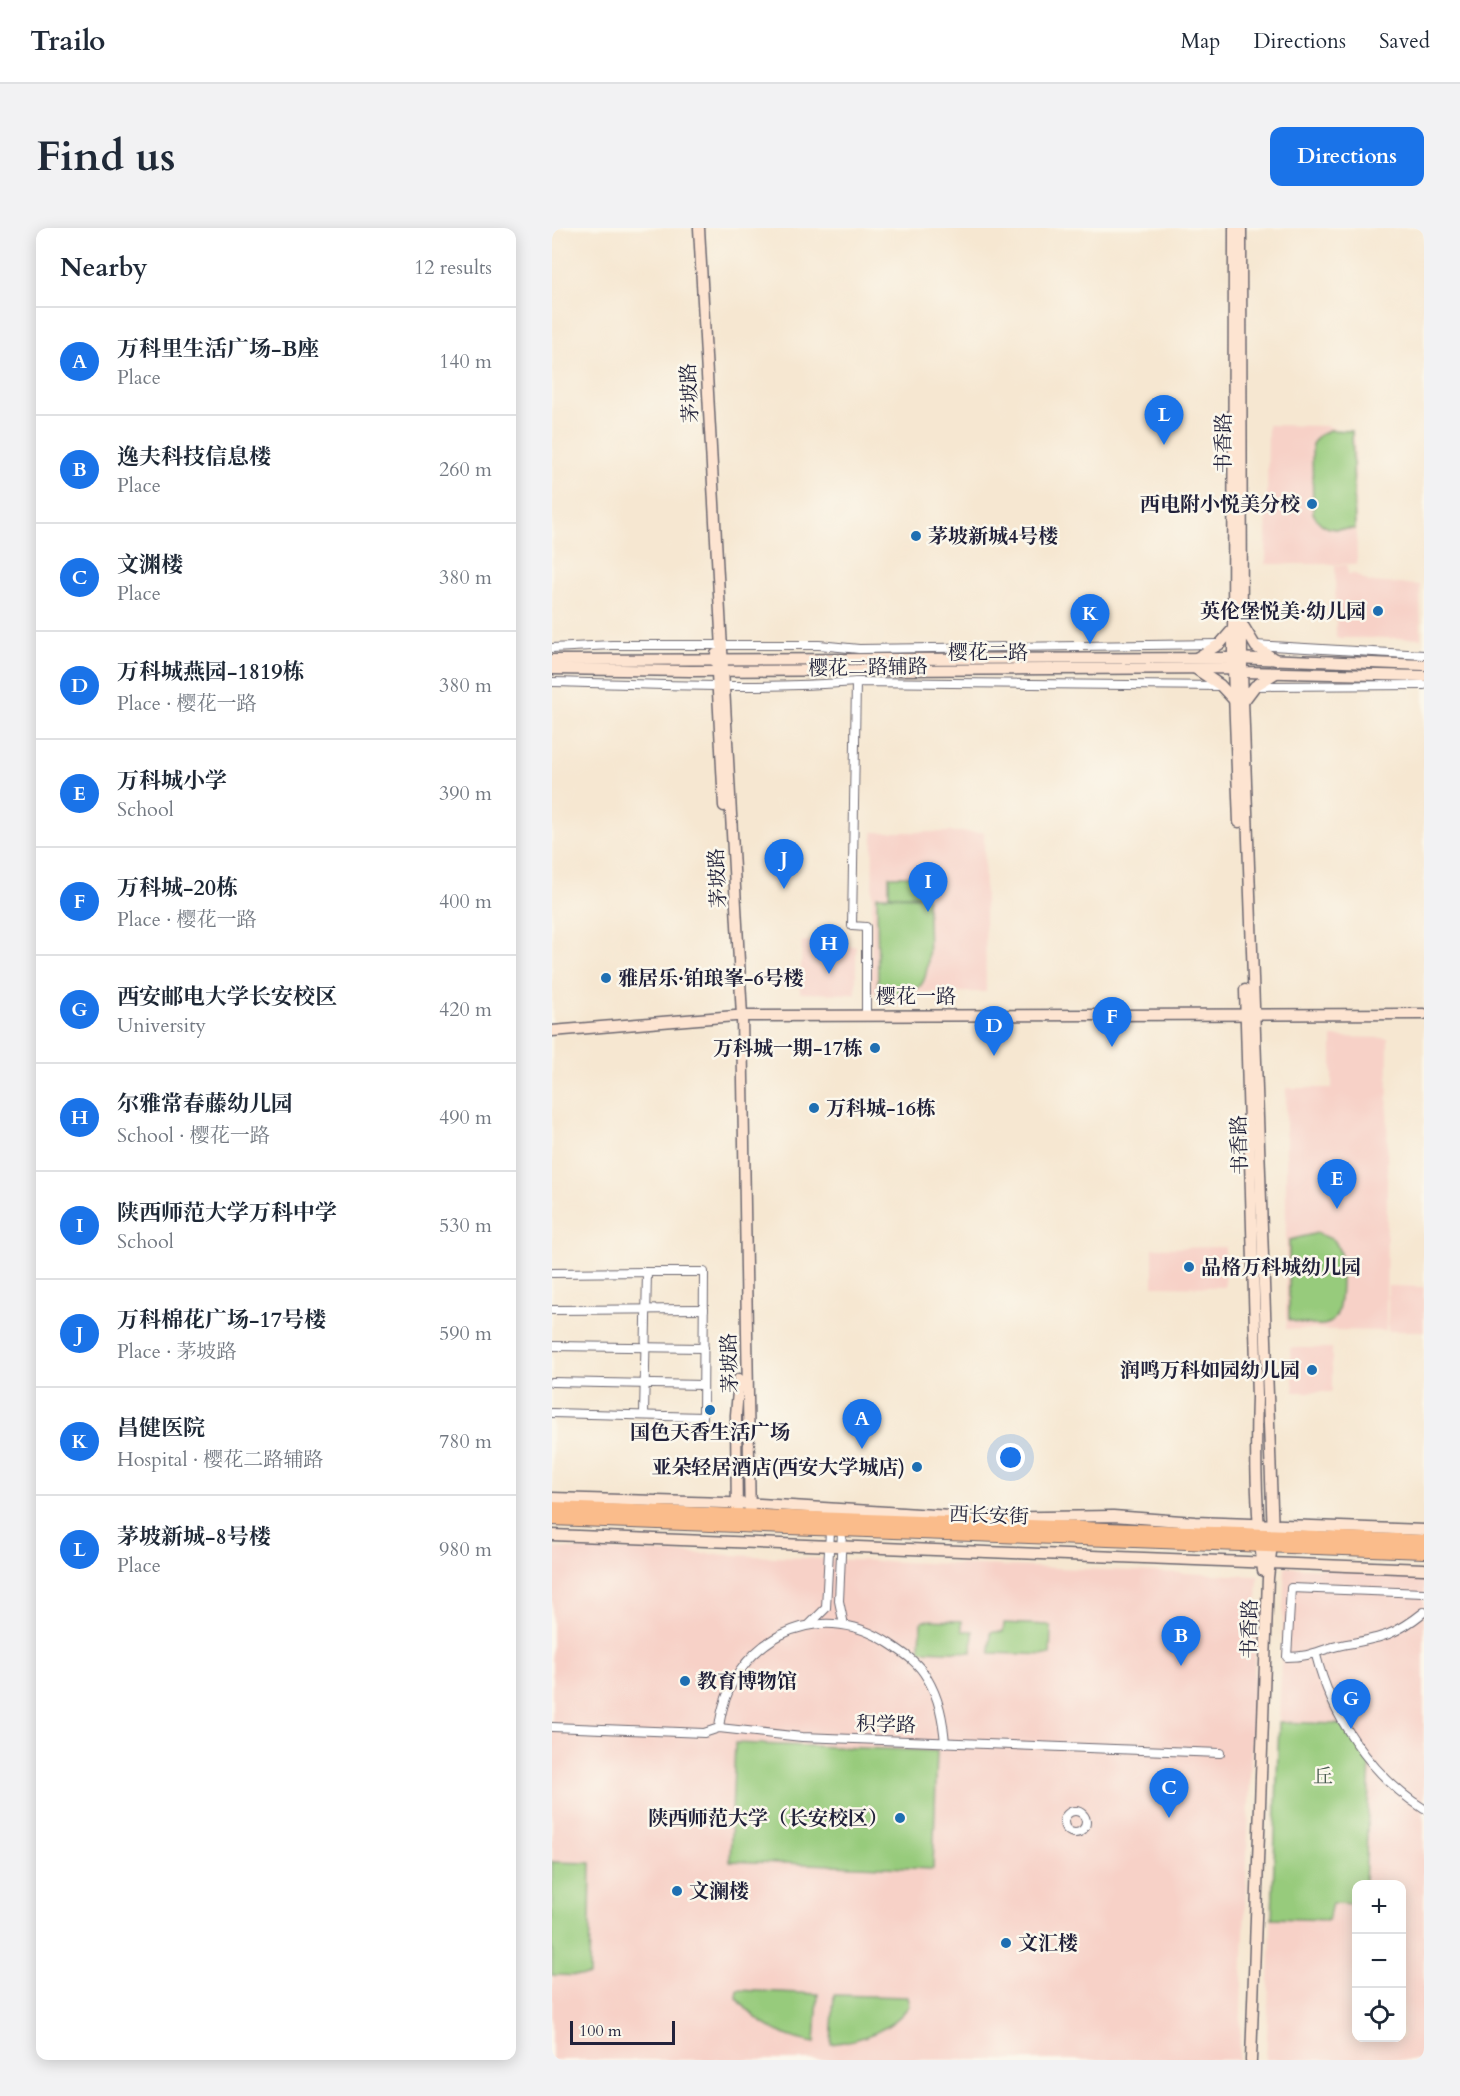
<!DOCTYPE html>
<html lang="en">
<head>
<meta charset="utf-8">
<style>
	body { margin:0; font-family:Cardo,"Noto Serif SC",serif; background:#f2f2f3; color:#1f2937 }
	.controls { position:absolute; right:18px; bottom:18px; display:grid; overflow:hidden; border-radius:12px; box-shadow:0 3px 15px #0003 }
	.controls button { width:54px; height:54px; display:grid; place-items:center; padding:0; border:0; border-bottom:2px solid #e0e1e3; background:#fff; color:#1f2937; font:30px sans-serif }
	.scale { position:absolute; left:18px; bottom:15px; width:105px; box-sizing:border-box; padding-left:6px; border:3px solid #22223b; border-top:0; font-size:16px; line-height:21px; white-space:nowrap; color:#22223b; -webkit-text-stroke:4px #fbf7ec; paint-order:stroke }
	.you { position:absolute; left:459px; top:1230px; width:21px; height:21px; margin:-15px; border:4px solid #fff; border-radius:50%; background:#1a73e8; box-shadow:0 0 0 9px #1a73e833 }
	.badge { display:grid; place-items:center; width:39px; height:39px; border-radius:50%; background:#1a73e8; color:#fff; font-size:20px; font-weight:700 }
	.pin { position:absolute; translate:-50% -50px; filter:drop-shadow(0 2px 3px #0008) }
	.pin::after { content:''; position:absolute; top:32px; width:21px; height:18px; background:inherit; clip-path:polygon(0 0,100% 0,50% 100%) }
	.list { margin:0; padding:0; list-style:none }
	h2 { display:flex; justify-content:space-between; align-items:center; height:78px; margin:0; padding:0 24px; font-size:26px }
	h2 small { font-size:20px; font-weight:400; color:#747a83 }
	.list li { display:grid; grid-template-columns:39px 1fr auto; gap:18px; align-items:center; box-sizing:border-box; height:108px; padding:0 24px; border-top:2px solid #e0e1e3 }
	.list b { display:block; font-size:22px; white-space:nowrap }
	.list p { margin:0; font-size:20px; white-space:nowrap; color:#747a83 }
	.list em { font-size:20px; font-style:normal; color:#747a83 }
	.icon { flex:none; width:33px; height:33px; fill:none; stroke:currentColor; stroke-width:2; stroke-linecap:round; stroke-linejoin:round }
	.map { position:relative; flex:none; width:872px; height:1832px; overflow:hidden; border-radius:12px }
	header { display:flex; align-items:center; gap:36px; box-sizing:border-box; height:84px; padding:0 30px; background:#fff; border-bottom:2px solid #e0e1e3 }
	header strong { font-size:28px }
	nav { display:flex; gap:33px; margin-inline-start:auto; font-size:21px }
	.intro { display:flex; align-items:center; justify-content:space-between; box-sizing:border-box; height:144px; padding:0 36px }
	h1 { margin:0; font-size:42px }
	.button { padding:15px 27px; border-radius:12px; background:#1a73e8; color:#fff; font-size:21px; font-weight:700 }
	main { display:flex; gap:36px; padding:0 36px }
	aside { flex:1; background:#fff; border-radius:12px; box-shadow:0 3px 15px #0003 }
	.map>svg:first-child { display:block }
	.built { fill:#f7d1c7; fill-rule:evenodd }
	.green { fill:#97cb7c; stroke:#5c765c; stroke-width:1.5 }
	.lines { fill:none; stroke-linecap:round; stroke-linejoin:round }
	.street-casing { stroke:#6c6770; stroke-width:10 }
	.secondary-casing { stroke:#6c6770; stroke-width:13 }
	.primary-casing { stroke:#6c6770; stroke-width:14 }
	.street { stroke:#fff; stroke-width:8 }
	.secondary { stroke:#fde4d1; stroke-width:10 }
	.primary { stroke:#fabc8b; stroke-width:12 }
	.poi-dot { fill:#1f6fb2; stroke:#fbf7ec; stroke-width:2 }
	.labels { text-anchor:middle; stroke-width:5; stroke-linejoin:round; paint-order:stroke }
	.street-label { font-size:20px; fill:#22223b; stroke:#fbf7ec }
	.poi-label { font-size:20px; font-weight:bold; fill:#22223b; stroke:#fbf7ec; text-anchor:start }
	.park-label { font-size:20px; fill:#4b5d52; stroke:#fbf7ec }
</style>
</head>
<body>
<header>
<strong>Trailo</strong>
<nav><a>Map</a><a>Directions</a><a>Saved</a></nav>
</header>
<div class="intro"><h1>Find us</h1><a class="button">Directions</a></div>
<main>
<aside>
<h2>Nearby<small>12 results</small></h2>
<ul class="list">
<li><span class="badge">A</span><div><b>万科里生活广场-B座</b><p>Place</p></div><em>140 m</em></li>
<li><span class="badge">B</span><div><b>逸夫科技信息楼</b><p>Place</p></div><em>260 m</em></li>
<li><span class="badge">C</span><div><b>文渊楼</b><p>Place</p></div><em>380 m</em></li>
<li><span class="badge">D</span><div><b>万科城燕园-1819栋</b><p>Place · 樱花一路</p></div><em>380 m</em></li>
<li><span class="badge">E</span><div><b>万科城小学</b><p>School</p></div><em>390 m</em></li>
<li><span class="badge">F</span><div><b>万科城-20栋</b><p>Place · 樱花一路</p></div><em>400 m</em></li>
<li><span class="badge">G</span><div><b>西安邮电大学长安校区</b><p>University</p></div><em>420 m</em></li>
<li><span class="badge">H</span><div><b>尔雅常春藤幼儿园</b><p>School · 樱花一路</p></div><em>490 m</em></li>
<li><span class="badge">I</span><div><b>陕西师范大学万科中学</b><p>School</p></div><em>530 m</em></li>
<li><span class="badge">J</span><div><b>万科棉花广场-17号楼</b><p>Place · 茅坡路</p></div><em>590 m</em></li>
<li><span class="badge">K</span><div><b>昌健医院</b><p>Hospital · 樱花二路辅路</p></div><em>780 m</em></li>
<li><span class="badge">L</span><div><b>茅坡新城-8号楼</b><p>Place</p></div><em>980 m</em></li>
</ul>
</aside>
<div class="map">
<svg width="872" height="1832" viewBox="0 0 872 1832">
	<rect width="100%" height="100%" fill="#fbf7ec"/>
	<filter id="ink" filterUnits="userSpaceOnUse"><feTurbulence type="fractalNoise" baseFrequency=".0167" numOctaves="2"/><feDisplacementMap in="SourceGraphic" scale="12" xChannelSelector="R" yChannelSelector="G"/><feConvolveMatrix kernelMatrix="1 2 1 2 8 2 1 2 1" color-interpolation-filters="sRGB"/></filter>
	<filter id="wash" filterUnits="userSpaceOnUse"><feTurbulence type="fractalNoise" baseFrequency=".008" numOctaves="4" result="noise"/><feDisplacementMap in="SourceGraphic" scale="24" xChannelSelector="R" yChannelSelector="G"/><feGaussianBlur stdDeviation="1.35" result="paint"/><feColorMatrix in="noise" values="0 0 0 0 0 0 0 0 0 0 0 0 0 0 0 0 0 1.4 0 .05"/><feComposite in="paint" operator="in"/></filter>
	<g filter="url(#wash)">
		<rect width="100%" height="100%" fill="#f6e7d1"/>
		<g class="built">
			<path d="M716,197l60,1 9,4h16l2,14 2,120h-91z"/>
			<path d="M783,337h12l1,9h7l14,8 51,3 1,53h-85z"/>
			<path d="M321,604h111l2,160 -115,1z"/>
			<path d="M250,713h22l1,5h31v48l-56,-1z"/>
			<path d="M780,809l56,1 -2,293 -100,-2v-241h46z"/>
			<path d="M673,1019v40l-72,-1v-38z"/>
			<path d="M836,1058l36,1v44h-36z"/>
			<path d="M738,1120h42v44h-38z"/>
			<path d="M0,1320l706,28 -19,484h-687z"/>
			<path d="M733,1339l139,6v487h-158zM804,1656h46v154h-46z"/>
		</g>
		<g class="green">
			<path d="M777,202l23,1 3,98c-18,0 -33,3 -42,-16l-1,-69 6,-8z"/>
			<rect x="337" y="648" width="33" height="19"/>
			<path d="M325,668l50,1c0,19 7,79 -8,90 -11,8 -29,5 -41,5z"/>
			<path d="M765,1005l17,7c9,13 7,25 7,40 -1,45 -6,52 -52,40v-80z"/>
			<path d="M372,1392l38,1v10h11l-1,21 -52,-2 1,-27z"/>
			<path d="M452,1395l44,2 3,3 -1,27 -60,-2 1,-21h12z"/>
			<path d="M727,1494l58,2 9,4 24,33 -5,123h-9v20l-24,-1 -4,17 -56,-2z"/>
			<path d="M183,1515l202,8 -4,118 -203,-8z"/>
			<path d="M0,1634l39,1 -2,113 -37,-1z"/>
			<path d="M186,1762l80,4 -3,49c-32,-5 -58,-19 -78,-45z"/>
			<path d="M282,1767l73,2 2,9c-18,25 -48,34 -78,38z"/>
		</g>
	</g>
	<g filter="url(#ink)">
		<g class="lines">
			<defs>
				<g id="street">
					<path d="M703,417l169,10"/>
					<path d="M0,420l60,-3h207l40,4 359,-5"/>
					<path d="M0,454c101,2 203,8 304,0l365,4"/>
					<path d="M304,454l-4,244 14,1v87"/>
					<path d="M704,458l168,-1"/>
					<path d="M0,1045l95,-1 -3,143"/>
					<path d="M0,1082l152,-1"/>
					<path d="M0,1118l152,2"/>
					<path d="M0,1154l151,3"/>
					<path d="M0,1185l151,4 1,-145h-57"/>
					<path d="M290,1303l-3,70 5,24"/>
					<path d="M872,1365l-133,-5 -4,69c26,0 33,-8 55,-12 37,-7 51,-8 82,-33"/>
					<path d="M258,1396l16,-16 4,-77"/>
					<path d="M764,1427c15,60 54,120 108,154"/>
					<path d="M0,1499l152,6 15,-5 83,9 418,16"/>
					<path d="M167,1500c10,-86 97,-134 171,-84 15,10 28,18 37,34 12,20 16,41 18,65"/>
					<circle cx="523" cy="1594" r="11"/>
				</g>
				<g id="secondary">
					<path d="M147,0l43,788 8,507"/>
					<path d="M682,0l-1,440 6,154"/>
					<path d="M689,0l1,444 31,863 -5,43 -17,482"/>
					<path d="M692,399l12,20 20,13"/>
					<path d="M164,426l8,152"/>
					<path d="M644,430l24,-14 13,-15"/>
					<path d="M0,432l682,-2 190,7"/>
					<path d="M0,441l139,2 542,-3 9,4 182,4"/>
					<path d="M644,441l24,16 14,15"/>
					<path d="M691,474l12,-16 21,-13"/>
					<path d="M693,762l12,407c-2,58 -1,116 6,174"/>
					<path d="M0,803l183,-15 689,-2"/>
					<path d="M0,1270l208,6 222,14 131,-2 82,6 229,8"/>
					<path d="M185,1294l-1,-107 3,-36"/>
					<path d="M0,1307l872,34"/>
				</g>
				<g id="primary">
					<path d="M0,1280l872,33"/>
					<path d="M0,1291l872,33"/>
				</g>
			</defs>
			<use href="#street" class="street-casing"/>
			<use href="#secondary" class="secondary-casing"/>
			<use href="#primary" class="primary-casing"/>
			<use href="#street" class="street"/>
			<use href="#secondary" class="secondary"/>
			<use href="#primary" class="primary"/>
		</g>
	</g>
	<g class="poi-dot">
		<circle cx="760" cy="276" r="6"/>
		<circle cx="364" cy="308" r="6"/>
		<circle cx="826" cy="383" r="6"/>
		<circle cx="54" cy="750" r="6"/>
		<circle cx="323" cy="820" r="6"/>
		<circle cx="262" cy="880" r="6"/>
		<circle cx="637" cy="1039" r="6"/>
		<circle cx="760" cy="1142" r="6"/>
		<circle cx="158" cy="1182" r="6"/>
		<circle cx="365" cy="1239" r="6"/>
		<circle cx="133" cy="1453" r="6"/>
		<circle cx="348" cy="1590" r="6"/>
		<circle cx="125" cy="1663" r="6"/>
		<circle cx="454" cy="1715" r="6"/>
	</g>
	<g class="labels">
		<g class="street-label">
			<text transform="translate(137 165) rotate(-93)" y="7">茅坡路</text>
			<text transform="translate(671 215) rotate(-90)" y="7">书香路</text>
			<text x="436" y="431">樱花二路</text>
			<text transform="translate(316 439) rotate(-1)" y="7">樱花二路辅路</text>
			<text transform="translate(165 650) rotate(-93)" y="7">茅坡路</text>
			<text x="364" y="775">樱花一路</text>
			<text transform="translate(687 917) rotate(-92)" y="7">书香路</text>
			<text transform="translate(177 1135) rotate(-92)" y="7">茅坡路</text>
			<text transform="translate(437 1287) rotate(2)" y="7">西长安街</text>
			<text transform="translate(697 1401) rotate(-89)" y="7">书香路</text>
			<text transform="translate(334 1496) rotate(2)" y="7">积学路</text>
		</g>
		<g class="poi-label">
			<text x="748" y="283" text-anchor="end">西电附小悦美分校</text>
			<text x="376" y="315">茅坡新城4号楼</text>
			<text x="814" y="390" text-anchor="end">英伦堡悦美·幼儿园</text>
			<text x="66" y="757">雅居乐·铂琅峯-6号楼</text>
			<text x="311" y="827" text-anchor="end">万科城一期-17栋</text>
			<text x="274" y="887">万科城-16栋</text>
			<text x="649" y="1046">品格万科城幼儿园</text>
			<text x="748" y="1149" text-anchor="end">润鸣万科如园幼儿园</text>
			<text x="158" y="1211" text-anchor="middle">国色天香生活广场</text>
			<text x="353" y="1246" text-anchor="end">亚朵轻居酒店(西安大学城店)</text>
			<text x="145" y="1460">教育博物馆</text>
			<text x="336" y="1597" text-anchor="end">陕西师范大学（长安校区）</text>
			<text x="137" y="1670">文澜楼</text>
			<text x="466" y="1722">文汇楼</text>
		</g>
		<g class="park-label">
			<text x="771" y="1555">丘</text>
		</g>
	</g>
</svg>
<div class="controls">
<button>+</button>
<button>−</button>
<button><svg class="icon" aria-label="locate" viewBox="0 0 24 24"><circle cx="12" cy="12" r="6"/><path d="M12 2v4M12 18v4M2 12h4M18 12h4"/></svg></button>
</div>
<div class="scale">100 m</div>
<div class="you"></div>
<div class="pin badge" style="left:310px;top:1221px">A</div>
<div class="pin badge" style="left:629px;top:1438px">B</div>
<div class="pin badge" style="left:617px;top:1590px">C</div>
<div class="pin badge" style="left:442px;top:828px">D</div>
<div class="pin badge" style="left:785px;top:981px">E</div>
<div class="pin badge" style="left:560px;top:819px">F</div>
<div class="pin badge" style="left:799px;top:1501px">G</div>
<div class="pin badge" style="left:277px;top:746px">H</div>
<div class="pin badge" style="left:376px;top:684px">I</div>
<div class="pin badge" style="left:232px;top:661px">J</div>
<div class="pin badge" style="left:538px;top:416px">K</div>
<div class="pin badge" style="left:612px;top:217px">L</div>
</div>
</main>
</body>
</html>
